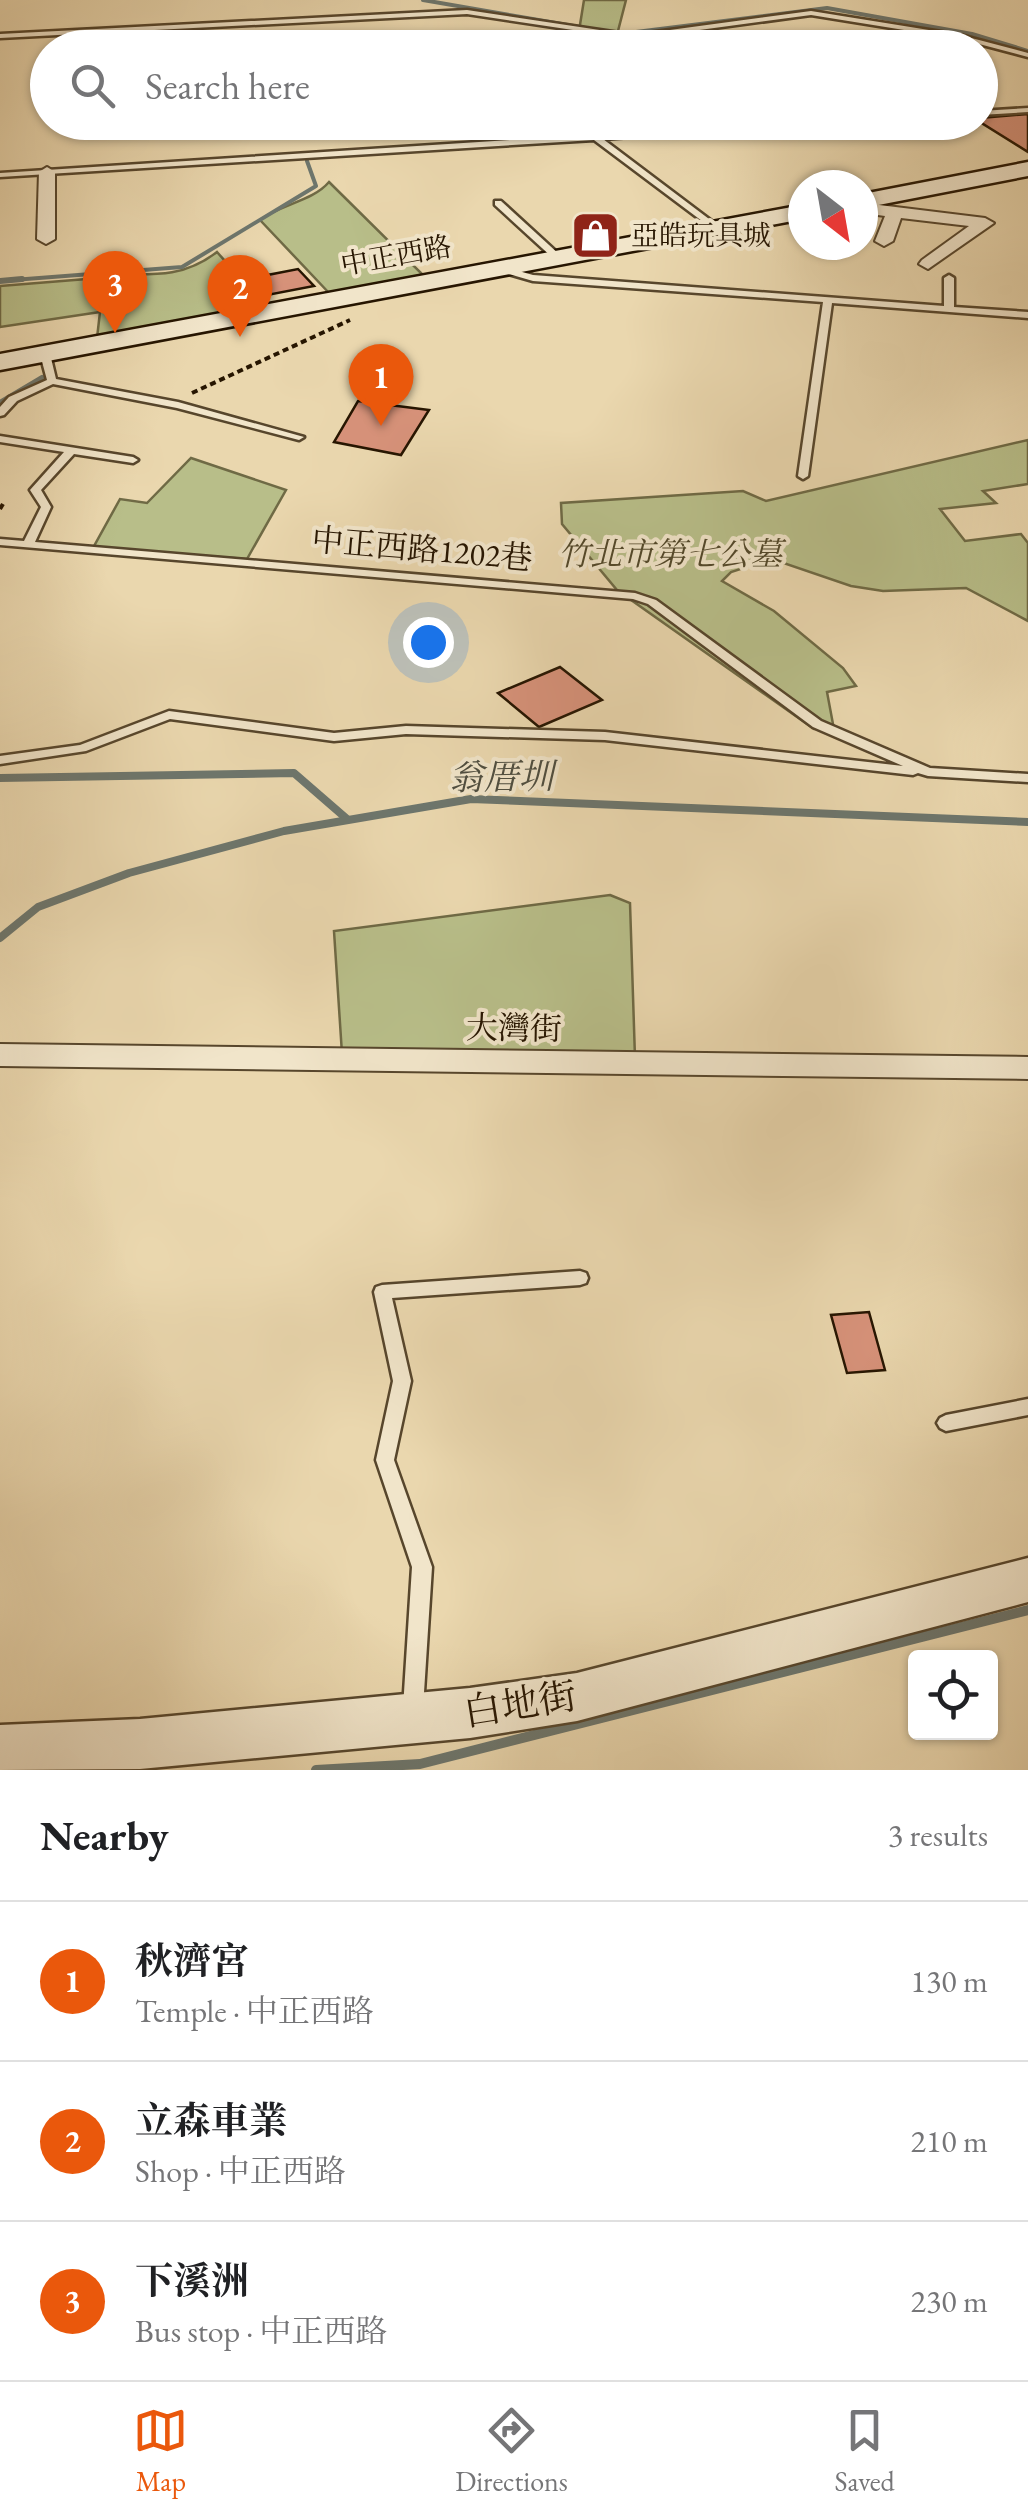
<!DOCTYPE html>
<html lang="en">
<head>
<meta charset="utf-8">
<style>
	body { margin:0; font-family:"EB Garamond","Noto Serif TC",serif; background:#f2f2f2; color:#202124 }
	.controls { position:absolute; right:30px; bottom:30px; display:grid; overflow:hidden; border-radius:10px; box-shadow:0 2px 8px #0004 }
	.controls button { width:90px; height:90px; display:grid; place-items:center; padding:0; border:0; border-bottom:2px solid #e0e0e0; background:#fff; color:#202124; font:50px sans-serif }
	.compass { position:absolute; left:788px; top:170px; width:90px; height:90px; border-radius:50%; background:#fff; box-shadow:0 2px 8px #0004; rotate:149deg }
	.you { position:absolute; left:428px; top:642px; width:35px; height:35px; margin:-25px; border:8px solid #fff; border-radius:50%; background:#1a73e8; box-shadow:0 0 0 15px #1a73e833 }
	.badge { display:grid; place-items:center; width:65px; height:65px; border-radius:50%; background:#ea580c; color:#fff; font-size:32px; font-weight:700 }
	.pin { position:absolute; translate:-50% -82px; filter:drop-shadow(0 2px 5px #0008) }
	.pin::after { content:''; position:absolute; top:52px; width:35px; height:30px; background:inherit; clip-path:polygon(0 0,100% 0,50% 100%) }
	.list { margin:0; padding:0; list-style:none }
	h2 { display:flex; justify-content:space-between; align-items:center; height:130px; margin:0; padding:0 40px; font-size:42px }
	h2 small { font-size:32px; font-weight:400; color:#757577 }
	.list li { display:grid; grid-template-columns:65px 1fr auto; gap:30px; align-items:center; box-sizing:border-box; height:160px; padding:0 40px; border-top:2px solid #e0e0e0 }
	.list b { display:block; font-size:38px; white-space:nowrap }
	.list p { margin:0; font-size:32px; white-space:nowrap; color:#757577 }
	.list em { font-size:32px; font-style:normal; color:#757577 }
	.icon { flex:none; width:55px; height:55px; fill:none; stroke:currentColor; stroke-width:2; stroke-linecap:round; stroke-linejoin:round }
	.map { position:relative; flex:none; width:1028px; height:1770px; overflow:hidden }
	.search { position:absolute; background:#fff; box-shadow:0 2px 8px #0004; left:30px; right:30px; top:30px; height:110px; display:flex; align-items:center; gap:25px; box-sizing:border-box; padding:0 35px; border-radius:55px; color:#757577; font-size:38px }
	.sheet { height:610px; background:#fff }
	nav { display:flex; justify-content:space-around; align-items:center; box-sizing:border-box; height:140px; border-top:2px solid #e0e0e0; background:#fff; font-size:28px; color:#757577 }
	nav a { display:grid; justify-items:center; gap:5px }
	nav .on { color:#ea580c }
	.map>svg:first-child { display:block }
	.green { fill:#b8be89; stroke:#6f6a45; stroke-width:2.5 }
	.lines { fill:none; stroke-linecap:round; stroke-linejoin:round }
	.stream-far3 { stroke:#6d766d; stroke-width:4 }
	.stream-far2 { stroke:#6d766d; stroke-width:6 }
	.stream-far1 { stroke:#6d766d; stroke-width:8 }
	.stream { stroke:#6d766d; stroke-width:10 }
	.building { fill:#d7927a; stroke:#261501; stroke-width:2.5 }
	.service-casing { stroke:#57462c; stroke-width:5 }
	.minor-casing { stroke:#57462c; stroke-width:4 }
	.tertiary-casing { stroke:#57462c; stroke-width:5 }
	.secondary-casing { stroke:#261501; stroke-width:5 }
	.path { stroke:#261501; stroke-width:4; stroke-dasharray:6 4; stroke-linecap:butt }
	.service { fill:#f1e5ca; fill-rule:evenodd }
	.minor { fill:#f1e5ca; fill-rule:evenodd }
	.tertiary { fill:#f1e5ca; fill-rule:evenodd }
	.secondary { fill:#f1e5ca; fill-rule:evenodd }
	.labels { text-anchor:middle; stroke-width:8; stroke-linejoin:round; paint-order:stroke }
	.far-poi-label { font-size:28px; fill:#261501; stroke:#f1e5ca; text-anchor:start }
	.far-street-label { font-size:28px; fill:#261501; stroke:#f1e5ca }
	.street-label { font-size:32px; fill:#261501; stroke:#f1e5ca }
	.park-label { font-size:32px; font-style:italic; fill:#52482a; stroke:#f1e5ca }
	.water-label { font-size:35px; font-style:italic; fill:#4f4e40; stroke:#f1e5ca }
	.near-street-label { font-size:38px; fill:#261501; stroke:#f1e5ca }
</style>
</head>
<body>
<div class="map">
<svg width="1028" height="1770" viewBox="0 0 1028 1770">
	<rect width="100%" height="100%" fill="#ead7ae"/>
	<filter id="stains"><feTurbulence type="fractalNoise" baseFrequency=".002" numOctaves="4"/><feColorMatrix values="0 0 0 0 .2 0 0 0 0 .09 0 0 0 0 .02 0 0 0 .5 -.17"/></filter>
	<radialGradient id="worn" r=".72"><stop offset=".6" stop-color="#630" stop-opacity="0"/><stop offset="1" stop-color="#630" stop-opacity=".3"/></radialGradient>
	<g class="green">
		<path d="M584,0h42l-8,31 14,5 -53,-5z"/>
		<path d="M329,182l95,94 -94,18 -70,-74c21,-16 53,-19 69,-38z"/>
		<path d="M217,252l48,54 -168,32 3,-26 -100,15v-41l99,-8 5,-4c44,0 77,6 113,-22z"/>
		<path d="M1028,440v44l-45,7 13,12 -56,6 25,32 56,-7 7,9v78l-62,-33 -83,3 -32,-5 -79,-27 -41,13 -9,9 52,30 69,57 13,18 -29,6 6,32 -19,5 -197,-139 -55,-66 -1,-21 182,-12 23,10z"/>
		<path d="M191,458l95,32 -39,69 -154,-11 27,-49 27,4z"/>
		<path d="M610,895l20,8 5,155 -293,-4 -8,-123z"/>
	</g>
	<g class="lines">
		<g class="stream-far3">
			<path d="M423,0l168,29"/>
			<path d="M620,34l207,-26 145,26 56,17"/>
			<path d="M0,281l182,-14 134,-81 -9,-25"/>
		</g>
		<g class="stream-far2">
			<path d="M0,281l22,-2"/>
			<path d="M0,403l42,-25"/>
		</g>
		<g class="stream-far1">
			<path d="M0,778l294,-5 53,46"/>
			<path d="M0,938l38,-31 91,-34 155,-42 187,-32 557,23"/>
		</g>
		<path class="stream" d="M316,1770l104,-6 608,-154"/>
	</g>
	<g class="building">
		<path d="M1028,114v38l-48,-30v-4z"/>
		<path d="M298,269l16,17 -57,11 -15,-17z"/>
		<path d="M358,401l71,9 -28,45 -67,-13z"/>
		<path d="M560,667l42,33 -63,27 -41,-34z"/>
		<path d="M869,1312l16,58 -38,3 -16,-58z"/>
	</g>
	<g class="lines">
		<defs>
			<g id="service">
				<path d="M467,10l166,25 178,-24 149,24 68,18v4l-68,-18 -149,-24 -178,24 -166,-25 -467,24v-4z"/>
				<path d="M1028,108v4l-48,3v-4z"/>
				<path d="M788,122h49l-234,17 114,86 1,2 -4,3 -120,-90 -594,37v-4z"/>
				<path d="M495,201h6l59,54v4h-6l-59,-54z"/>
				<path d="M501,266l32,9 411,31v-28l5,-3 5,3v29l74,5v6l-196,-15 -24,173 -5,3 -5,-3 25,-174 -290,-21 -35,-10 -1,-2z"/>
				<path d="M45,351l5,3 6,25 122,23 126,35 -5,3 -122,-32 -124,-24 -36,17 -13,14 -4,1v-9l9,-10 38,-17 -7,-26z"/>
				<path d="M0,436l133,21 5,3 -5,3 -59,-9 -33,36 10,17 -16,35 600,51 21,7 165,121 109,47 98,6v8l-100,-6 -10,-3 -5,2 -308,-35 -199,-6 -72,7 -164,-22 -84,32 -86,13v-8l80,-11 89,-34 165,22 72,-7 199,6 298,34 -90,-39 -165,-123 -15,-5 -633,-54v-6l24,2 17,-34 -11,-17 34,-38 -64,-10z"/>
				<path d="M580,1271l6,2 2,5 -2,5 -6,2 -188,13 19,83 -17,79 38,107 -9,141 -3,7 -7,3 -7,-3 -3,-7 9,-141 -36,-107 17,-79 -19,-89 2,-5 6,-2z"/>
				<path d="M1028,1399v16l-82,16 -6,-3 -3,-5 3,-5 6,-3z"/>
			</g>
			<g id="minor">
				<path d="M47,167l8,5v67l-9,5 -9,-5 2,-67z"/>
				<path d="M863,203l122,15 9,5 -66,46 -9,-5 3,-4 47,-34 -68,-8 -8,23 -9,5 -9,-5 10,-25 -22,-3z"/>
				<path d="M0,1044l1028,13v22l-1028,-13z"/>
			</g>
			<path id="tertiary" d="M1028,1558v44l-451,119 -107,17 -330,31 -140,1v-45l140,-6 330,-31 107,-15z"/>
			<g id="secondary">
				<path d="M1028,162v14l-165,32v-14z"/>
				<path d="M803,205v14l-803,151v-16z"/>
			</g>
		</defs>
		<use href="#service" class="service-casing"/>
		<use href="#minor" class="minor-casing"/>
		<use href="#tertiary" class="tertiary-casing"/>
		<use href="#secondary" class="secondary-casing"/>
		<g class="path">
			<path d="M192,393l158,-73"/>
			<path d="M0,509l3,-5"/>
		</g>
		<use href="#service" class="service"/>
		<use href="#minor" class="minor"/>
		<use href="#tertiary" class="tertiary"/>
		<use href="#secondary" class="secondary"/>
	</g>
	<defs>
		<symbol id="shop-square" viewBox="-11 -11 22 22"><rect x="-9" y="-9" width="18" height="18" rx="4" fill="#8f2418" stroke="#f1e5ca"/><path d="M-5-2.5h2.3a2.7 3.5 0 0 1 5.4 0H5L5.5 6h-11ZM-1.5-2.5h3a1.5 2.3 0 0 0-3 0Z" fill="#fff"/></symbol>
	</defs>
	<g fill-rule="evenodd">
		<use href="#shop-square" x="568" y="208" width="55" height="55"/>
	</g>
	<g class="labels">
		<g class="far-poi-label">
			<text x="631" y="245">亞皓玩具城</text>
		</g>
		<g class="far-street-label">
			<text transform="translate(396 255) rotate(-10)" y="10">中正西路</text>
		</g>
		<g class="street-label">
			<text transform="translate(422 549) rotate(5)" y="11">中正西路1202巷</text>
			<text transform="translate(514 1028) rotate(1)" y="11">大灣街</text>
		</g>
		<g class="park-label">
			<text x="670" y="565">竹北市第七公墓</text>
		</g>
		<g class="water-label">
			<text transform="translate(501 777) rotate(-1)" y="12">翁厝圳</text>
		</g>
		<g class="near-street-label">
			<text transform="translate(520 1704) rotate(-9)" y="13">白地街</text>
		</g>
	</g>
	<rect width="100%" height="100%" filter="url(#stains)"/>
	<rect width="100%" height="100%" fill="url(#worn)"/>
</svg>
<div class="controls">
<button><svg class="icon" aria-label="locate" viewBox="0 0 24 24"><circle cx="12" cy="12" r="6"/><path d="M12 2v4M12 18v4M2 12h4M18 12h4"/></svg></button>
</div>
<svg class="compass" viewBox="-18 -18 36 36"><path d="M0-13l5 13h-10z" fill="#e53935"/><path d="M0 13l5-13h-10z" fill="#757577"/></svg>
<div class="you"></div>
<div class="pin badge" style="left:381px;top:426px">1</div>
<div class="pin badge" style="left:240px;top:337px">2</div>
<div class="pin badge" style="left:115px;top:333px">3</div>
<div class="search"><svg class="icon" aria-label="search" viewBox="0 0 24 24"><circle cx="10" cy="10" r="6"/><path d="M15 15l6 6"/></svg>Search here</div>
</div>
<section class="sheet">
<h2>Nearby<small>3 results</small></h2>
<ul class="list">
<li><span class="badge">1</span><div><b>秋濟宮</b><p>Temple · 中正西路</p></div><em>130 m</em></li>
<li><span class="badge">2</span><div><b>立森車業</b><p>Shop · 中正西路</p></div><em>210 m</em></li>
<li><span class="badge">3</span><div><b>下溪洲</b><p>Bus stop · 中正西路</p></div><em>230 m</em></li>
</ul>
</section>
<nav>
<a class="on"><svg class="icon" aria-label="map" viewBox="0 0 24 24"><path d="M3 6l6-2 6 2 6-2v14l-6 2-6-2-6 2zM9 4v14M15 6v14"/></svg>Map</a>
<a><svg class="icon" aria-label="directions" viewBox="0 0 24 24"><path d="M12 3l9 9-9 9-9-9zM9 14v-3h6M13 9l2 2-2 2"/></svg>Directions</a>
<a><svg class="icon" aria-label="saved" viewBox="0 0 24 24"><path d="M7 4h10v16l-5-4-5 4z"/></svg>Saved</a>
</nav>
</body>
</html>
